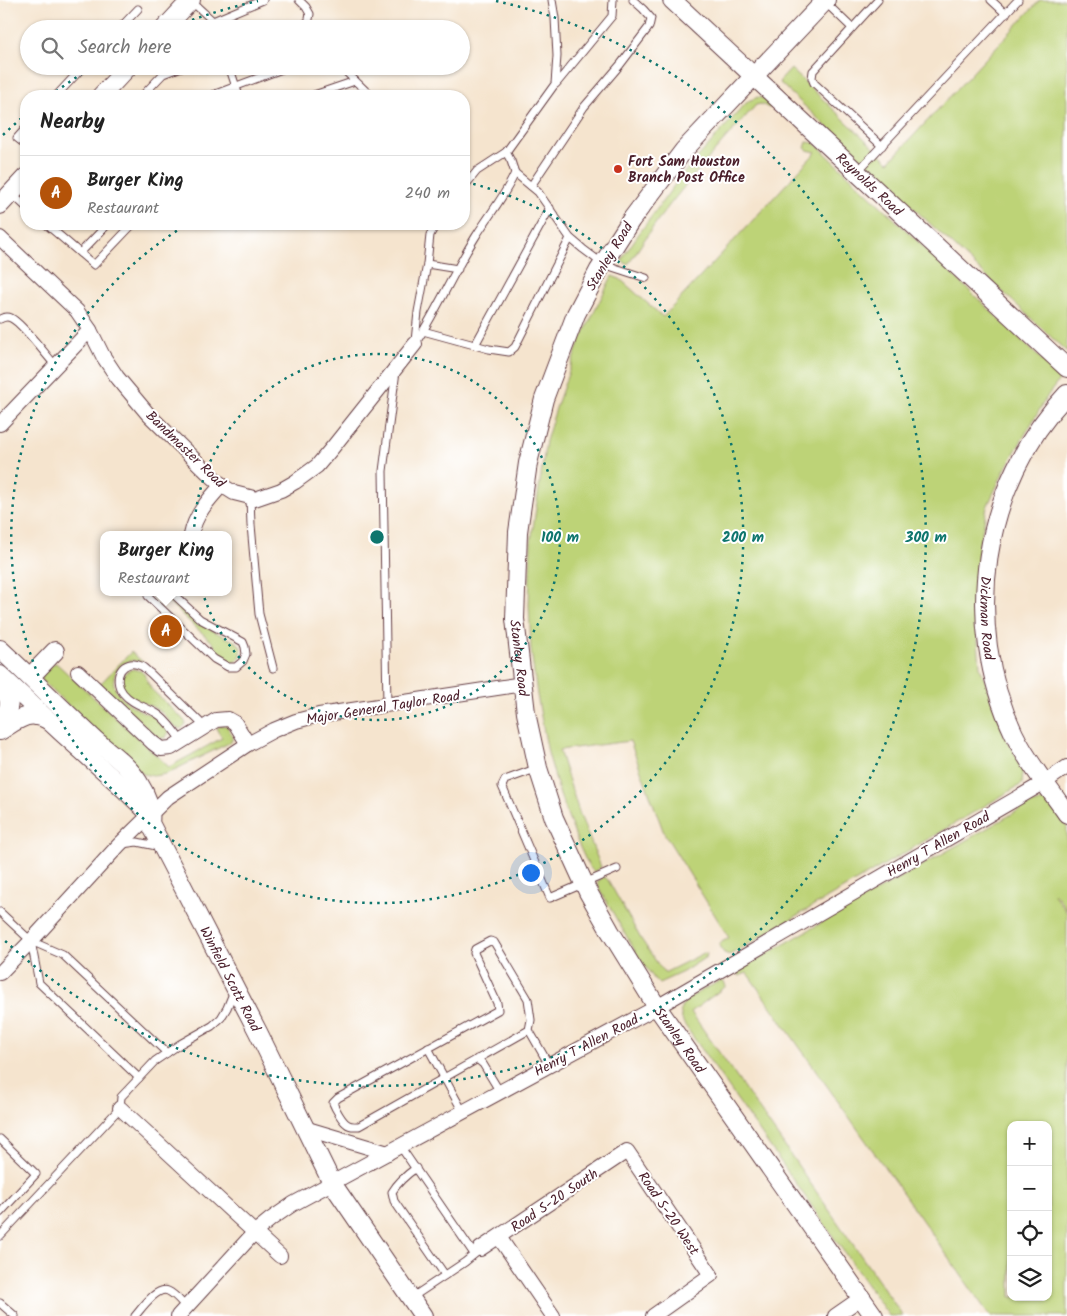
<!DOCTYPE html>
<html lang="en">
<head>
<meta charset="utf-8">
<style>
	body { margin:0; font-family:Kalam,sans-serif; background:#f2f2f2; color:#222 }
	.controls { position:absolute; right:15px; bottom:15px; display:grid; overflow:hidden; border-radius:10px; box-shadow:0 1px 4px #0004 }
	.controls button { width:45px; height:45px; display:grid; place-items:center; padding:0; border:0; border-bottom:1px solid #e0e0e0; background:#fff; color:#222; font:25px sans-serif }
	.you { position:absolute; left:530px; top:872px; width:18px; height:18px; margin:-12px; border:4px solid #fff; border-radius:50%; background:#1a73e8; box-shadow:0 0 0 8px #1a73e833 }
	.badge { display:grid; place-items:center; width:32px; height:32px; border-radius:50%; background:#b45309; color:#fff; font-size:16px; font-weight:700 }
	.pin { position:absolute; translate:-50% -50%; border:2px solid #fff; box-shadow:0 1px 5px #0006 }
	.popup { position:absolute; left:100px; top:531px; width:132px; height:65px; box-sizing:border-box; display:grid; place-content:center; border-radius:10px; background:#fff; filter:drop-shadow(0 1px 4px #0005); font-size:16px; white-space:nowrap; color:#767676 }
	.popup b { font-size:19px; color:#222 }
	.popup::after { content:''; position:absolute; left:50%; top:100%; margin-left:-10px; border:10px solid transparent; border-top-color:#fff }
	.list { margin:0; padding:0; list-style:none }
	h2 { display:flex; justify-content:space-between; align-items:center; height:65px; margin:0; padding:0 20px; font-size:21px }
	h2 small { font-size:16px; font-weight:400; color:#767676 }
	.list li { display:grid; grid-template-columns:32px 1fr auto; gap:15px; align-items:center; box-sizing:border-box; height:75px; padding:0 20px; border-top:1px solid #e0e0e0 }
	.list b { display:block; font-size:19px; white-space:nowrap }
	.list p { margin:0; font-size:16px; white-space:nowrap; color:#767676 }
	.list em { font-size:16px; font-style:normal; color:#767676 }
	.icon { flex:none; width:28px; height:28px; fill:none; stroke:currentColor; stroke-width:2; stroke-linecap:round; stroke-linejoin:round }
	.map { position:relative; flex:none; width:1067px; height:1316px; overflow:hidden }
	.search { position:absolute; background:#fff; box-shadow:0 1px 4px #0004; left:20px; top:20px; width:450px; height:55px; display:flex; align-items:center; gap:12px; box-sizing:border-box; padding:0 18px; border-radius:28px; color:#767676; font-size:19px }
	.panel { position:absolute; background:#fff; box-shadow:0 1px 4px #0004; left:20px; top:90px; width:450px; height:140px; border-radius:20px }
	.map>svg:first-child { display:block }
	.green { fill:#bdd377; stroke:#847951; fill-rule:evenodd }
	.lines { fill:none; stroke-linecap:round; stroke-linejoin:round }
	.service-casing { stroke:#643d43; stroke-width:9 }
	.minor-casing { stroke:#643d43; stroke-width:16 }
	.tertiary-casing { stroke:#643d43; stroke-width:20 }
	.service { stroke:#fff; stroke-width:7 }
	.minor { stroke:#fff; stroke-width:14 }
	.tertiary { stroke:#fff; stroke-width:18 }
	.ring { fill:none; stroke:#0f766e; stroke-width:2.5; stroke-dasharray:2.5 5 }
	.poi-dot { fill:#c8321e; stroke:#fff; stroke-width:2 }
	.labels { text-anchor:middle; stroke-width:4; stroke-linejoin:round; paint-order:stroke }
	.poi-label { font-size:14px; font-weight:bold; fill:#4a1f2b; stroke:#fff; text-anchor:start }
	.street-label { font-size:14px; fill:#4a1f2b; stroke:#fff }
	.centre { fill:#0f766e; stroke:#fff; stroke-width:2.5 }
	.ring-label { font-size:15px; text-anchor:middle; font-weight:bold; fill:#0f766e; stroke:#fff; stroke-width:4; stroke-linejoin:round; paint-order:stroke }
</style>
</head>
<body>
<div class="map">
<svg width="1067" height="1316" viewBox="0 0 1067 1316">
	<rect width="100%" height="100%" fill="#fff"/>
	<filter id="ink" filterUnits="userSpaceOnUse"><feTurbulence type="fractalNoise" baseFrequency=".02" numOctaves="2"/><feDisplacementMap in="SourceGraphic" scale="10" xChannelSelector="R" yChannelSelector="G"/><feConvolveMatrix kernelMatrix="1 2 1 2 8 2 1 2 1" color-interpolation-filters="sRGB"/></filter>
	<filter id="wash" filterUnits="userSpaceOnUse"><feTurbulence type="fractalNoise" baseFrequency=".0096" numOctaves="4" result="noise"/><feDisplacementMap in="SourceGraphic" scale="20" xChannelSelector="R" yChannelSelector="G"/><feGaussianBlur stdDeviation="1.12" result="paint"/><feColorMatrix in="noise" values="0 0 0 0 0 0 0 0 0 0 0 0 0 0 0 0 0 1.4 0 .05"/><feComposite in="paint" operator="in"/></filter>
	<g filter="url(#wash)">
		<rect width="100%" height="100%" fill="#f5e4ce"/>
		<g class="green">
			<path d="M1040,0h27v352l-288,-270 12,-13 98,93z"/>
			<path d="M758,97l8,2 7,7 -4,2 -8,-4 -5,1c-34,38 -68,75 -98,115 -10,14 -19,28 -28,42l-3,2 -5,-3 3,-7 13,-19 43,-59 67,-75z"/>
			<path d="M807,142l8,1 7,7 239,228 -13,17 -43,74 -18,38 -8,39 -5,45 6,76 25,68 18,34 -1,15 -292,171 -6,-2 -5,-7 1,-3 9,-5 -65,-105 -34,-92 -71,9 21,65 21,52 -6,5 -6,-5 -11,-24 -18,-48 -12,-42 -11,-58 -6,-45 -2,-46 2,-62 15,-101 11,-36 22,-62 33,-67 8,3 43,38 153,-165 -9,-2 -2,-2z"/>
			<path d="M165,594l34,30 39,19c10,12 -4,26 -15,17 -5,-4 -6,-12 -10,-17 -6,-6 -12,-11 -18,-16 -9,-9 -19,-18 -29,-27l-2,-4z"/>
			<path d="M131,652l13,11c-7,-2 -13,-4 -19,0 -5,2 -8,6 -10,11 -7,18 15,31 28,38 5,2 10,3 14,7 4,3 8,8 11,11v4l-3,4h-7l-58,-54z"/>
			<path d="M56,663l113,104 53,-29 -5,-8v-2l5,-3 5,1 6,11 -2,5 -65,32 -13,2 -10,-2 -101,-93v-7l11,-10z"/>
			<path d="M133,669l8,2 3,3 7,15 33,31 2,4 -5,5c-10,-2 -14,-13 -21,-18 -10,-7 -42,-15 -38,-31 1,-7 5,-9 11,-11z"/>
			<path d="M1046,800l5,3 16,24v83l-10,-14 -4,-3 14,20v403h-77l-243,-343 -8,3 -2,-2v-3l289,-165zM1011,1125h37v172h-37z"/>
			<path d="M603,877l3,1 2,2 33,59 23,34 40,-20 3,1 -1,3 -23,15 -24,11 -4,-3 -17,-24 -36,-62 -4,-9v-4z"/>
			<path d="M721,981l3,1 2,4 -35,26 212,304h-14l-205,-292c-2,-4 -4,-10 -3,-16 3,-10 31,-23 40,-27z"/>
		</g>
	</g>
	<g filter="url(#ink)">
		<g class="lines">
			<defs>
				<g id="service">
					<path d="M299,0l7,7 4,7 -3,15"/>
					<path d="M878,0l-65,71 -1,7 2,5 68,63"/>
					<path d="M991,0l15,14"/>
					<path d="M191,1l22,20 3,8"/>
					<path d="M825,2l27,26"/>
					<path d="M213,21l50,-21"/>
					<path d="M119,29l19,-20"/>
					<path d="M291,29l16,-6"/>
					<path d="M229,66l10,30"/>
					<path d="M340,66l31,30"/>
					<path d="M556,84l56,-68 1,-16"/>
					<path d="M56,96l28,-30"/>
					<path d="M142,96l21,-22 21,-8"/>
					<path d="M210,96l80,-30"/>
					<path d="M311,96l44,-15"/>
					<path d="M26,128l-9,10 9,7"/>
					<path d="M857,172l161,-172"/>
					<path d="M515,173l23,19 32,46 13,11 20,15 43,14"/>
					<path d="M531,186l53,-79 36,-42 29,-38 2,-9 -8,-9 -10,-9"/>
					<path d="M464,187l13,-16 29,-19 49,-68 2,-28 -2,-38 -3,-18"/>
					<path d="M12,194l14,13"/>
					<path d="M46,224l48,41 39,-41"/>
					<path d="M80,253l28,-29"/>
					<path d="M427,264l31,5"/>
					<path d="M0,319c4,-2 7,-3 11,-1 10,4 36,38 44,47"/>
					<path d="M423,331l66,18 20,3 6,-5 55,-109"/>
					<path d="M415,341l3,-29 9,-48 3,-29 6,-11"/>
					<path d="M415,344c23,-35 39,-73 61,-108 13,-21 29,-40 39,-63l-4,-12 -5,-9"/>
					<path d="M475,345l75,-137"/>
					<path d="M250,497l1,28 8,89 14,54"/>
					<path d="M148,596l66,63 14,8h8l7,-6 3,-7 -1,-7 -2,-5 -43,-23 -29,-27"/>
					<path d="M387,705l-4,-234 13,-100"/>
					<path d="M182,741c-8,-9 -15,-22 -26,-28 -12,-7 -24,-9 -33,-20 -12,-15 0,-36 18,-27 3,1 6,5 9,7l55,54"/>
					<path d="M538,768l-33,12 -3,6 48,112 67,-29"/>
					<path d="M122,844l15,-2 24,5"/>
					<path d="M0,912l31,29"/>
					<path d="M529,1030l-170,96c-4,0 -9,1 -12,-2 -5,-3 -12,-16 -14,-21l5,-5 160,-88 -1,-7 -23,-50 1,-4 15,-8 4,1 34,57 3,21 -2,10 20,35"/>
					<path d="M428,1048l35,64"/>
					<path d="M477,1059l6,5 17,28"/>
					<path d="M139,1078l-100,-95 -8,-42 32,14 104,98"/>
					<path d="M0,1139l36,35 -36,39"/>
					<path d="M400,1146l74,108"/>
					<path d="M416,1168c-10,7 -18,14 -24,24l2,9 51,74"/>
					<path d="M0,1236l120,-128 1,-11 34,-36 25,-17 32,-18 9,-8 6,-10 7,-17"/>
					<path d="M411,1298l54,-36 11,-9"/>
					<path d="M0,1303l15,13"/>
					<path d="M135,1316c7,-8 22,-30 33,-25 7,3 13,11 18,16"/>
				</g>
				<g id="minor">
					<path d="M0,238l77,73 13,19 13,26 14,21 31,37 59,58 16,14 11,7 16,4 5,2 26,-9 14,-8 22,-16 16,-19 82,-103"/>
					<path d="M0,424l90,-94"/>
					<path d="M191,535c4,-20 17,-35 31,-50"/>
					<path d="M78,672l75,71 8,6 10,-1 45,-28 12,-1 7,4 13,21"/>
					<path d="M0,973l31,-32 88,-96 49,-48 80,-53 26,-14 22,-9 23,-6 204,-31"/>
					<path d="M120,1108l160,148"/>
					<path d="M304,1128l84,25"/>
					<path d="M499,1237l54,79"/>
					<path d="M480,1249l147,-98 84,124 -58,41"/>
					<path d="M178,1316l77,-84 16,-13 22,-15 364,-197 388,-225 22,-15"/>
					<path d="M835,1316l26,-18"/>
				</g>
				<g id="tertiary">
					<path id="s1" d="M672,0l395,368"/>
					<path id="s2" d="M826,0l-142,150 -53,70 -32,50 -23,44 -32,85 -16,64 -10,69 -3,87 11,94 12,55 16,50 34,74 22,39 47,76 217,309"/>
					<path d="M164,29l27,-29"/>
					<path d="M101,96l28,-30"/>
					<path d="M0,205l26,-28"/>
					<path id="s3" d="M1067,394c-85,89 -106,229 -53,340 14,29 35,54 53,80"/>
					<path id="s4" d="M0,649c31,29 61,59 92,88 16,15 35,26 47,46 7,11 13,26 11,40l108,209 74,151 91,133"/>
					<path d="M0,675l61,57 58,52 30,29"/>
					<path d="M30,677l25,-26"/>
					<path d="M0,686c17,18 5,25 0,43"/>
					<path d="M0,731c10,-6 24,-18 36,-15 4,0 8,2 12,4"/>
				</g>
			</defs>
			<use href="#service" class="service-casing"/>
			<use href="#minor" class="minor-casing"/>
			<use href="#tertiary" class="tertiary-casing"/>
			<use href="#service" class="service"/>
			<use href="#minor" class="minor"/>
			<use href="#tertiary" class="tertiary"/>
		</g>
	</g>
	<g class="ring">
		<circle cx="377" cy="537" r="183"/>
		<path d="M466 182A366 366 0 1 1 186 225"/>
		<path d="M3 135A549 549 0 0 1 24 116M50 96A549 549 0 0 1 94 66M171 28A549 549 0 0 1 258 1M496 1A549 549 0 1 1 3 939"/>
	</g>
	<circle class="poi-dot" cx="618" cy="169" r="5"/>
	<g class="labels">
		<g class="poi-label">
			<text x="628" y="166">Fort Sam Houston<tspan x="628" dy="16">Branch Post Office</tspan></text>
		</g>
		<g class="street-label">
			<text dy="5" stroke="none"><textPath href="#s1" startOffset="270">Reynolds Road</textPath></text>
			<text transform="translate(609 256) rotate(-59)" y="5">Stanley Road</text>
			<text transform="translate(186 449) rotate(44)" y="5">Bandmaster Road</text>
			<text dy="5" stroke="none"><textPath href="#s3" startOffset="245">Dickman Road</textPath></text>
			<text dy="5" stroke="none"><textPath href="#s2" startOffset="756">Stanley Road</textPath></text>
			<text transform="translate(383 707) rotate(-9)" y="5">Major General Taylor Road</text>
			<text transform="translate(938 844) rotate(-30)" y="5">Henry T Allen Road</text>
			<text dy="5" stroke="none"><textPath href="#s4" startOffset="411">Winfield Scott Road</textPath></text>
			<text dy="5" stroke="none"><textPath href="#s2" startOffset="1176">Stanley Road</textPath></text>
			<text transform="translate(586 1045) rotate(-28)" y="5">Henry T Allen Road</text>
			<text transform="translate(554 1200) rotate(-34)" y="5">Road S-20 South</text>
			<text transform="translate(669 1213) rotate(56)" y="5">Road S-20 West</text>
		</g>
	</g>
	<circle cx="377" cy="537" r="8" class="centre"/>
	<g class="ring-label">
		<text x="560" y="542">100 m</text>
		<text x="743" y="542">200 m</text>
		<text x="926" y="542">300 m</text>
	</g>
</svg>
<div class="controls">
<button>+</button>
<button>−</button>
<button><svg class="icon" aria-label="locate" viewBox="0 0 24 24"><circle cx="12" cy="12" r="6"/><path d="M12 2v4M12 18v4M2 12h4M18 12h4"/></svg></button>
<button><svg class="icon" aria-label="layers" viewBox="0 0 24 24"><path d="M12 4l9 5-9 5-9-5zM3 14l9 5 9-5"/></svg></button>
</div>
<div class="you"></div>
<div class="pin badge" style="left:166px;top:631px">A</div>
<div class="popup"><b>Burger King</b>Restaurant</div>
<div class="search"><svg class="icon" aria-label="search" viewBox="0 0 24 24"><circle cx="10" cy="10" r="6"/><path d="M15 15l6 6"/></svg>Search here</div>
<section class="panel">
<h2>Nearby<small></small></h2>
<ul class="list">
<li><span class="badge">A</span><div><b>Burger King</b><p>Restaurant</p></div><em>240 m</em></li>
</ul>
</section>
</div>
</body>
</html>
